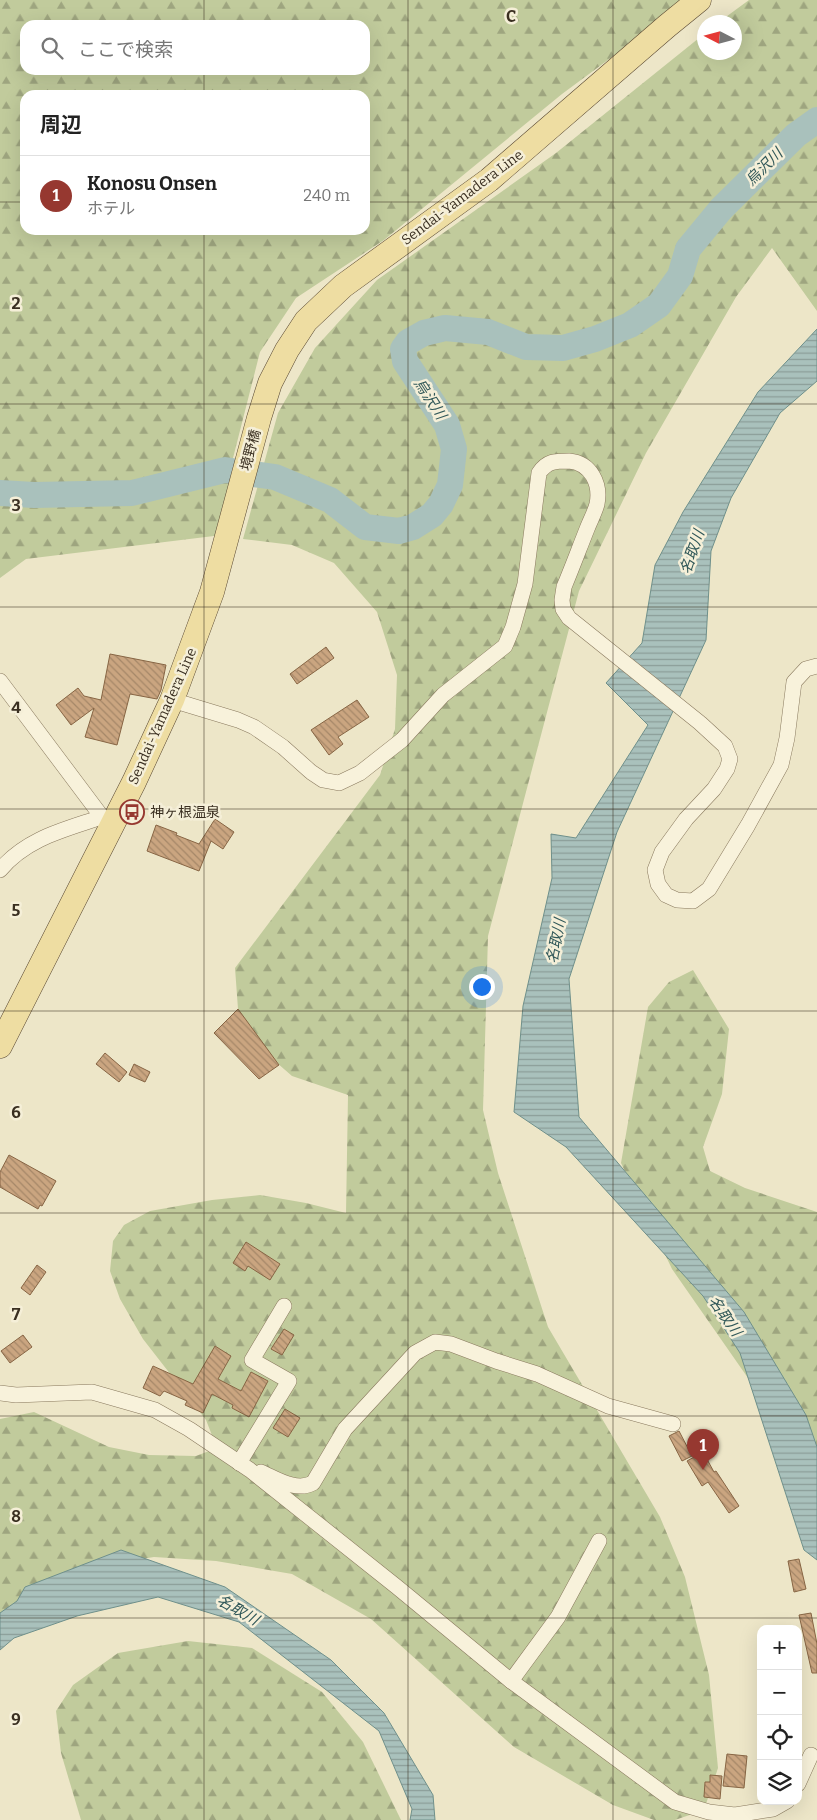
<!DOCTYPE html>
<html lang="ja">
<head>
<meta charset="utf-8">
<style>
	body { margin:0; font-family:Bitter,"Noto Sans JP",serif; background:#f6f6f6; color:#222 }
	.controls { position:absolute; right:15px; bottom:15px; display:grid; overflow:hidden; border-radius:10px; box-shadow:0 5px 20px #0002 }
	.controls button { width:45px; height:45px; display:grid; place-items:center; padding:0; border:0; border-bottom:1px solid #e0e0e0; background:#fff; color:#222; font:25px sans-serif }
	.compass { position:absolute; left:697px; top:15px; width:45px; height:45px; border-radius:50%; background:#fff; box-shadow:0 5px 20px #0002; rotate:276deg }
	.you { position:absolute; left:481px; top:986px; width:18px; height:18px; margin:-12px; border:4px solid #fff; border-radius:50%; background:#1a73e8; box-shadow:0 0 0 8px #1a73e833 }
	.badge { display:grid; place-items:center; width:32px; height:32px; border-radius:50%; background:#963830; color:#fff; font-size:16px; font-weight:700 }
	.pin { position:absolute; translate:-50% -41px; filter:drop-shadow(0 1px 2px #0008) }
	.pin::after { content:''; position:absolute; top:26px; width:18px; height:15px; background:inherit; clip-path:polygon(0 0,100% 0,50% 100%) }
	.list { margin:0; padding:0; list-style:none }
	h2 { display:flex; justify-content:space-between; align-items:center; height:65px; margin:0; padding:0 20px; font-size:21px }
	h2 small { font-size:16px; font-weight:400; color:#767676 }
	.list li { display:grid; grid-template-columns:32px 1fr auto; gap:15px; align-items:center; box-sizing:border-box; height:80px; padding:0 20px; border-top:1px solid #e0e0e0 }
	.list b { display:block; font-size:19px; white-space:nowrap }
	.list p { margin:0; font-size:16px; white-space:nowrap; color:#767676 }
	.list em { font-size:16px; font-style:normal; color:#767676 }
	.icon { flex:none; width:28px; height:28px; fill:none; stroke:currentColor; stroke-width:2; stroke-linecap:round; stroke-linejoin:round }
	.map { position:relative; flex:none; width:817px; height:1820px; overflow:hidden }
	.search { position:absolute; background:#fff; box-shadow:0 5px 20px #0002; left:20px; top:20px; width:350px; height:55px; display:flex; align-items:center; gap:12px; box-sizing:border-box; padding:0 18px; border-radius:15px; color:#767676; font-size:19px }
	.panel { position:absolute; background:#fff; box-shadow:0 5px 20px #0002; left:20px; top:90px; width:350px; height:145px; border-radius:15px }
	.map>svg:first-child { display:block }
	.forest { fill:url(#forest-firs); fill-rule:evenodd }
	.water { fill:url(#water-rules); stroke:#6f908b }
	.lines { fill:none; stroke-linecap:round; stroke-linejoin:round }
	.river { stroke:#a9c1bc; stroke-width:26 }
	.building { fill:url(#building-back-hatch); stroke:#876544 }
	.minor-casing { stroke:#89795e; stroke-width:16 }
	.primary-casing { stroke:#574631; stroke-width:25 }
	.minor { stroke:#f8f2db; stroke-width:15 }
	.primary { stroke:#eedda2; stroke-width:24 }
	.grid { fill:none; stroke:#3a2f21; stroke-width:1; stroke-opacity:0.55 }
	.labels { text-anchor:middle; stroke-width:5; stroke-linejoin:round; paint-order:stroke }
	.street-label { font-size:14px; fill:#3a2f21; stroke:#f5efd8 }
	.poi-label { font-size:14px; fill:#3a2f21; stroke:#f5efd8; text-anchor:start }
	.water-label { font-size:15px; font-style:italic; fill:#315859; stroke:#f5efd8 }
	.grid-label { font-size:16px; text-anchor:middle; font-weight:bold; fill:#3a2f21; stroke:#f5efd8; stroke-width:5; stroke-linejoin:round; paint-order:stroke }
</style>
</head>
<body>
<div class="map">
<svg width="817" height="1820" viewBox="0 0 817 1820">
	<defs>
		<pattern id="forest-firs" width="22" height="20" patternUnits="userSpaceOnUse" patternTransform="scale(1.25)"><rect width="22" height="20" fill="#c1cb9c"/><path d="M5 1l3.5 6h-7zM16 11l3.5 6h-7z" fill="#9ea57f"/></pattern>
		<pattern id="water-rules" width="6" height="5" patternUnits="userSpaceOnUse" patternTransform="scale(1.25)"><rect width="6" height="5" fill="#a9c1bc"/><path d="M0 2.5h6" fill="none" stroke="#8b9d98"/></pattern>
		<pattern id="building-back-hatch" width="6" height="6" patternUnits="userSpaceOnUse" patternTransform="scale(1.25)"><rect width="6" height="6" fill="#caa580"/><path d="M-1 5l2 2M0 0l6 6M5-1l2 2" fill="none" stroke="#a58768"/></pattern>
	</defs>
	<rect width="100%" height="100%" fill="#ede6c8"/>
	<g class="forest">
		<path d="M0,0h689l-127,94 -178,146 -88,58 -36,54 -28,110 -10,73 -196,24 -26,19zM25,25h340v45h-340zM25,95h340v135h-340z"/>
		<path d="M749,0h68v311l-45,-63 -36,49 -90,156 -67,138 -91,345 -5,174 15,63 50,154 112,190 25,60 24,98 9,93 -14,42 -29,10h-21l-41,-15 -99,-58 -143,-128 -79,-45 -76,-13 -62,-4 -50,8 -104,59v-205l34,-7 75,35 40,8 47,1 21,-8 -11,-28 -63,-81 -23,-40 -10,-28 3,-30 11,-16 26,-14 62,-11 48,-5 46,8 40,10 2,-118 -56,-19 -31,-27 -23,-40 -3,-41 145,-193 15,-46 2,-54 -20,-63 -43,-49 -42,-18 -49,-6 35,-126 37,-65 62,-68 179,-127 148,-119v18h30v-30h-15z"/>
		<path d="M693,970l36,59 -7,65 -19,53 7,24 35,17 72,24v265l-145,-208 -51,-106 27,-156 21,-25z"/>
		<path d="M188,1641l64,7 70,44 41,50 38,78h-320l-20,-67 -5,-42 17,-26 45,-32z"/>
	</g>
	<g class="water">
		<path d="M817,329v52l-37,32 -49,85 -20,53 -5,89 -89,192 -48,147 10,138 165,195 62,103 11,32v113l-13,-10 -64,-197 -37,-57 -137,-149 -52,-35 9,-106 29,-128 -1,-44 25,4 72,-113 -42,-42 36,-40 13,-78 28,-53 75,-120z"/>
		<path d="M121,1550l104,37 106,73 53,53 49,82 2,25h-25l2,-11 -33,-78 -140,-109 -81,-25 -81,19 -63,22 -14,12v-37l17,-12 8,-14z"/>
	</g>
	<g class="lines">
		<path class="river" d="M0,493l34,2 98,-2 93,-23 50,7 55,23 35,27 34,4 14,-4 19,-12 9,-11 9,-19 4,-36 -7,-24 -42,-64 -2,-12 5,-7 16,-9 21,-5 43,4 38,15 37,1 32,-9 35,-14 29,-20 21,-29 8,-27 33,-40 75,-74 21,-15"/>
	</g>
	<g class="building">
		<path d="M326,647l8,11 -37,26 -7,-10z"/>
		<path d="M110,654l56,11 -5,25 -4,9 -27,-5 -13,51 -32,-8 9,-29 -23,17 -15,-20 22,-17 6,8 17,4z"/>
		<path d="M357,700l12,17 -31,20 5,7 -14,11 -18,-25z"/>
		<path d="M215,819l19,13 -11,17 -12,-8 -12,30 -52,-20 9,-26 21,8 -1,2 23,9z"/>
		<path d="M238,1009l41,56 -20,14 -45,-46z"/>
		<path d="M105,1053l22,19 -8,10 -23,-18z"/>
		<path d="M134,1064l16,8 -5,10 -16,-7z"/>
		<path d="M9,1155l47,26 -14,25 -2,-1 -2,4 -38,-22v-15z"/>
		<path d="M246,1242l34,22 -10,16 -22,-14 -3,5 -12,-8z"/>
		<path d="M37,1265l9,7 -16,23 -9,-7z"/>
		<path d="M284,1329l10,6 -12,20 -11,-6z"/>
		<path d="M23,1335l9,12 -22,16 -9,-12z"/>
		<path d="M215,1346l16,10 -13,23 23,12 10,-19 17,9 -19,36 -17,-9 1,-3 -21,-11 -9,19 -18,-8 2,-4 -23,-10 -4,5 -17,-8 10,-22 40,18z"/>
		<path d="M285,1409l15,9 -12,19 -15,-9z"/>
		<path d="M679,1431l13,25 -10,5 -13,-25z"/>
		<path d="M703,1452l11,20 2,-1 23,35 -10,7 -21,-31 -6,4 -15,-25z"/>
		<path d="M799,1559l7,30 -12,3 -6,-31z"/>
		<path d="M811,1613l6,31v29h-5l-13,-58z"/>
		<path d="M727,1754l20,2 -3,32 -21,-2z"/>
		<path d="M710,1775l12,1 -2,23 -16,-2 1,-15h5z"/>
	</g>
	<g class="lines">
		<defs>
			<g id="minor">
				<path d="M0,681l102,136 11,4"/>
				<path d="M172,700l66,20 16,7 29,20 28,25 12,8 16,3 21,-10 42,-33 41,-45 62,-49 8,-19 12,-43 14,-111c8,-12 16,-12 30,-12 22,2 32,23 28,43 -2,8 -7,17 -10,25 -8,20 -15,39 -23,58l-2,13 1,9 6,9 131,105 25,23 5,13 -3,10 -13,20 -28,30 -24,33 -7,18 3,14 8,11 11,5 16,1 16,-12 39,-64 33,-60 6,-27 7,-56 12,-13 11,-3"/>
				<path d="M0,870c27,-32 64,-40 102,-53"/>
				<path d="M0,1393l16,2 76,-3 63,18 34,19 61,41 147,117 114,94 164,121 34,10 26,3 38,-6 14,-8"/>
				<path d="M239,1463l50,-82 -37,-21 32,-54"/>
				<path d="M261,1472c16,7 35,20 52,11l32,-54 70,-76 20,-11 16,2 45,17 41,13 71,32 65,18"/>
				<path d="M511,1681l47,-64 41,-76"/>
				<path d="M798,1784l13,-29"/>
			</g>
			<path id="primary" d="M0,1046l134,-264 38,-82 40,-108 47,-174 11,-35 17,-33 19,-29 37,-35 146,-106 178,-154 32,-26"/>
		</defs>
		<use href="#minor" class="minor-casing"/>
		<use href="#primary" class="primary-casing"/>
		<use href="#minor" class="minor"/>
		<use href="#primary" class="primary"/>
	</g>
	<path class="grid" d="M204,0v25M408,0v1820M613,0v1820M204,70v25M0,202h25M365,202h452M204,230v1590M0,404h817M0,607h817M0,809h817M0,1011h817M0,1213h817M0,1416h817M0,1618h817"/>
	<defs>
		<symbol id="bus-ring" viewBox="-11 -11 22 22"><circle r="9.5" fill="#f5efd8" stroke="#963830" stroke-width="1.5"/><path d="M-5-6H5V4H4V6H2V4H-2V6H-4V4H-5ZM-3.5-4V0h7V-4ZM-3.5 1.2v1.5H-2V1.2ZM2 1.2v1.5H3.5V1.2Z" fill="#963830"/></symbol>
	</defs>
	<g fill-rule="evenodd">
		<use href="#bus-ring" x="118" y="798" width="28" height="28"/>
	</g>
	<g class="labels">
		<g class="street-label">
			<text transform="translate(462 197) rotate(-37)" y="5">Sendai-Yamadera Line</text>
			<text transform="translate(250 450) rotate(-75)" y="5">境野橋</text>
			<text transform="translate(162 716) rotate(-66)" y="5">Sendai-Yamadera Line</text>
		</g>
		<g class="poi-label">
			<text x="150" y="817">神ヶ根温泉</text>
		</g>
		<g class="water-label">
			<text transform="translate(764 167) rotate(-45)" y="5">烏沢川</text>
			<text transform="translate(430 399) rotate(57)" y="5">烏沢川</text>
			<text transform="translate(692 552) rotate(-71)" y="5">名取川</text>
			<text transform="translate(556 941) rotate(-79)" y="5">名取川</text>
			<text transform="translate(725 1316) rotate(55)" y="5">名取川</text>
			<text transform="translate(238 1610) rotate(30)" y="5">名取川</text>
		</g>
	</g>
	<g class="grid-label">
		<text x="511" y="22">C</text>
		<text x="16" y="309">2</text>
		<text x="16" y="511">3</text>
		<text x="16" y="713">4</text>
		<text x="16" y="916">5</text>
		<text x="16" y="1118">6</text>
		<text x="16" y="1320">7</text>
		<text x="16" y="1522">8</text>
		<text x="16" y="1725">9</text>
	</g>
</svg>
<div class="controls">
<button>+</button>
<button>−</button>
<button><svg class="icon" aria-label="locate" viewBox="0 0 24 24"><circle cx="12" cy="12" r="6"/><path d="M12 2v4M12 18v4M2 12h4M18 12h4"/></svg></button>
<button><svg class="icon" aria-label="layers" viewBox="0 0 24 24"><path d="M12 4l9 5-9 5-9-5zM3 14l9 5 9-5"/></svg></button>
</div>
<svg class="compass" viewBox="-18 -18 36 36"><path d="M0-13l5 13h-10z" fill="#e53935"/><path d="M0 13l5-13h-10z" fill="#767676"/></svg>
<div class="you"></div>
<div class="pin badge" style="left:703px;top:1470px">1</div>
<div class="search"><svg class="icon" aria-label="search" viewBox="0 0 24 24"><circle cx="10" cy="10" r="6"/><path d="M15 15l6 6"/></svg>ここで検索</div>
<section class="panel">
<h2>周辺<small></small></h2>
<ul class="list">
<li><span class="badge">1</span><div><b>Konosu Onsen</b><p>ホテル</p></div><em>240 m</em></li>
</ul>
</section>
</div>
</body>
</html>
